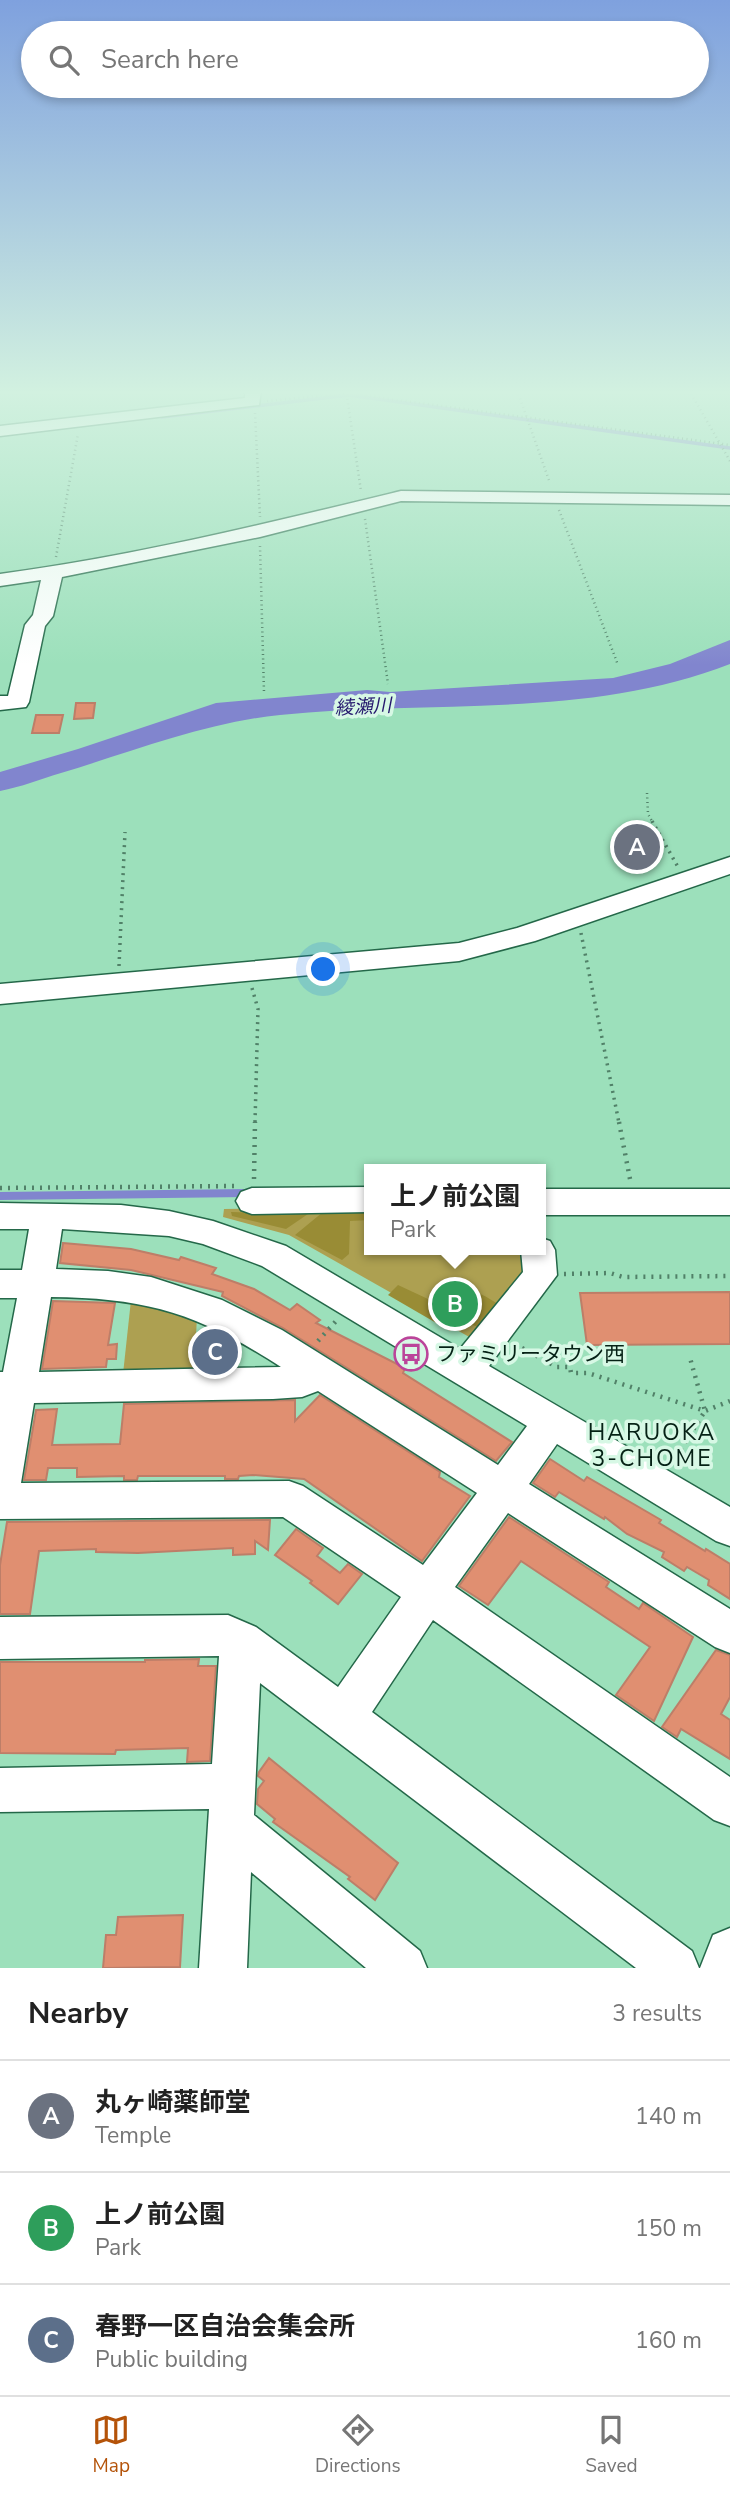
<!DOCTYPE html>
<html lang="en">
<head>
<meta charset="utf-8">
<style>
	body { margin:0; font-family:"Nunito Sans","Noto Sans JP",sans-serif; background:#f6f6f6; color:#222 }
	.you { position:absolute; left:324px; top:970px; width:24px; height:24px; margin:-18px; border:5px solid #fff; border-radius:50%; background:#1a73e8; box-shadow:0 0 0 10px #1a73e833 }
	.badge { display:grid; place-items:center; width:46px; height:46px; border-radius:50%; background:#b45309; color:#fff; font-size:23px; font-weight:700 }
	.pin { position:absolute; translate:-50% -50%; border:4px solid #fff; box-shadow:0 2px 7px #0006 }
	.popup { position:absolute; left:364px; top:1164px; width:182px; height:91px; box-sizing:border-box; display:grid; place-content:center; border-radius:0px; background:#fff; filter:drop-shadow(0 2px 5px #0005); font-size:23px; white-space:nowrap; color:#767676 }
	.popup b { font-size:26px; color:#222 }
	.popup::after { content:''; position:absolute; left:50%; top:100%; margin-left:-14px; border:14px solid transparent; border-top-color:#fff }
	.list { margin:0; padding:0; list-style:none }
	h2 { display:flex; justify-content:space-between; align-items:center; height:91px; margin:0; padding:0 28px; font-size:30px }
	h2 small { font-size:23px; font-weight:400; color:#767676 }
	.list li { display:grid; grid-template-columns:46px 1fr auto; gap:21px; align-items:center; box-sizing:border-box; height:112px; padding:0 28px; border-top:2px solid #e0e0e0 }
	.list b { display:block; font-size:26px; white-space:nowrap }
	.list p { margin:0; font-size:23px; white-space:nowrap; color:#767676 }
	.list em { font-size:23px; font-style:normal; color:#767676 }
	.icon { flex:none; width:38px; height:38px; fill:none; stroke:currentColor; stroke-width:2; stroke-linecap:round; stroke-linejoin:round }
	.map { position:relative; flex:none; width:730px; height:1968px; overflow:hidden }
	.search { position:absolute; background:#fff; box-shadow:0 4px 10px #0003; left:21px; right:21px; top:21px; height:77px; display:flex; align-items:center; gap:18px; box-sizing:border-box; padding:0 24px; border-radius:38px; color:#767676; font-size:26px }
	.sheet { height:427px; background:#fff }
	nav { display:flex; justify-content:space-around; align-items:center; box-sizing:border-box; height:98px; border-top:2px solid #e0e0e0; background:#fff; font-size:19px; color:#767676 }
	nav a { display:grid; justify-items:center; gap:4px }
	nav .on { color:#b45309 }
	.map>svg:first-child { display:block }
	.green { fill:#ada051 }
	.forest { fill:#998c35 }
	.water { fill:#8185ce }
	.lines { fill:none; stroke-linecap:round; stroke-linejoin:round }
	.stream-far1 { stroke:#8185ce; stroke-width:3.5 }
	.stream { stroke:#8185ce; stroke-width:8 }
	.building { fill:#e08f71; stroke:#bd7e68; stroke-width:2 }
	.minor-casing { stroke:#246849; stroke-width:3 }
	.path-far2 { stroke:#518168; stroke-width:2.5; stroke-dasharray:1 3.5; stroke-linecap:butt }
	.path-far1 { stroke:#518168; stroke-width:3.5; stroke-dasharray:2 5; stroke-linecap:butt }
	.path { stroke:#518168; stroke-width:4.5; stroke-dasharray:2 6; stroke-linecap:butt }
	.minor { fill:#fff; fill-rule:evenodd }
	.labels { text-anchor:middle; stroke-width:7; stroke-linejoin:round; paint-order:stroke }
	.water-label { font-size:19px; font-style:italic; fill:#24176d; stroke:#d7f8e5 }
	.near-poi-label { font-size:21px; fill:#052115; stroke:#d7f8e5; text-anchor:start }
	.near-neighbourhood-label { font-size:23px; letter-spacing:2px; fill:#052115; stroke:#d7f8e5 }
</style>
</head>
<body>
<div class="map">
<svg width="730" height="1968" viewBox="0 0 730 1968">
	<rect width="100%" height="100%" fill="#9ce0bb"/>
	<g class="green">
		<path d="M369,1207v43h158l2,19 -58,69 -182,-103 -66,-18 1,-8z"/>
		<path d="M131,1300l66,17 -3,56 -71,1z"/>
	</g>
	<g class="forest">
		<path d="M369,1211v9l-19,1 -1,33 -7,6 -47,-25 28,-23z"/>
		<path d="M231,1212l77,2 -22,15 -54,-13z"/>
		<path d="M398,1285l30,14c36,-11 43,-14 74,8l-19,22 -23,-9 -10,11 -62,-36z"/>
	</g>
	<path class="water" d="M730,640v24c-143,56 -300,35 -450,51 -72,7 -149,37 -219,58 -20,6 -40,14 -61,18v-19l78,-23 138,-46 151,-13 23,2 223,-14 57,-14z"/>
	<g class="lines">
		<path class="stream-far1" d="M162,417l187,-22 381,53"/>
		<path class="stream" d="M0,1196l247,-3"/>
	</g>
	<g class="building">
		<path d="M76,703h19l-2,15 -19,1z"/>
		<path d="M36,715h27l-4,18h-27z"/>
		<path d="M63,1243l68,6 48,11 2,-3 35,11 -4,6 42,15 36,21 7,-6 23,16 -4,3 89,45 -2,5 109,69 -16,19 -213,-133 -61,-32 1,-4 -92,-22 -71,-7z"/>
		<path d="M730,1292v52l-143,1 -7,-52z"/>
		<path d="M53,1301l62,2 -7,42 9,-1 -1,15h-9l-1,8 -64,2z"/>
		<path d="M200,1338l28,1 9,5 -2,21 -38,1z"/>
		<path d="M320,1395l120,77 -1,5 31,19 -48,65 -118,-82 -51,-4 -14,1 -1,3h-13v-3h-87l-1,4h-13v-4l-47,1v-9h-29l-2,12h-22l12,-70 21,-1 -5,36 68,-1 4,-40 171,-4v21z"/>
		<path d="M550,1459l34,22 3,-4 74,43 -2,3 46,28 1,-2 24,15v35l-22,-14 1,-5 -22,-13 -3,4 -22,-14 2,-5 -37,-18 -22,-17 -1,2 -45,-27 -4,5 -22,-14z"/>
		<path d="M509,1517l100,65 -3,5 33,22 4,-6 50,34 -39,84 -38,-26 34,-48 -129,-86 -33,44 -29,-19z"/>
		<path d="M270,1520l-2,30 -13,-9v13l-22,1v-7l-95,5 -42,-1v-3l-57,2 -9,63h-30v-49l7,-43z"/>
		<path d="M296,1529l27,19 -6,8 23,17 8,-9 14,10 -24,30 -28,-21 2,-2 -37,-26z"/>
		<path d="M716,1650l14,5v42l-9,17 9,6v39l-49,-30 -4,8 -15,-10z"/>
		<path d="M199,1659l-1,7h18l-6,95 -23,1 1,-14 -72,2 -1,4 -115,-1v-91h145v-2z"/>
		<path d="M269,1758l129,105 -23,37 -27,-21 2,-2 -77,-55 2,-3 -18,-15 1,-15 6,-8 -6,-5 1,-4z"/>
		<path d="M183,1915l-3,52 -77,1 3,-33h10l2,-18z"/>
	</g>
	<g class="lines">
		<defs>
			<g id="minor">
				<path d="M245,390h16l-2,15 -259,31v-10l245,-28z"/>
				<path d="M401,491l329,4v10l-329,-4 -141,36 -198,40 -9,39 -8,10 -16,76 -3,5 -26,3v-14h8l17,-71 8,-10 8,-35 -41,6v-12c135,-18 269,-51 401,-83z"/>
				<path d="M730,857v17l-195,67 -76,20 -459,43v-20l459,-41 58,-15z"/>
				<path d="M252,1188l117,-1v25l-117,2 -11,-4 -5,-9 5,-9z"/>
				<rect x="541" y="1189" width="189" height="26"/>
				<path d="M0,1203l121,2 48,6 44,10 73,25 174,103 63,-77 -2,-22h20v-12l9,3 5,9 2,25 -68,91 241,141v39l-14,-5 -159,-97 -28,40 201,125v44l-15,-6 -207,-134 -53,74 275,190v49l-16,-6 -281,-200 -61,92 320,239 7,17h-63l-376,-285 -6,132 166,136 7,17h-61l-115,-96 -4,96h-48l10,-159 -209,3v-44l212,-4 7,-108 -219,3v-42l228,-2 28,12 82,60 63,-90 -118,-80 -283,2v-147h3l14,-74h-17v-28h22l7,-41h-29zM62,1229l107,7 34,8 59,22 265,160 -29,39 -216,-135 -60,-30 -71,-23 -43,-6 -52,-2zM51,1297c98,1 148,17 230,70l-242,5zM318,1391l159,102 -54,72 -120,-79 -14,-5 -268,2 13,-80 239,-4 29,-2z"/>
				<path d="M730,1928v40h-30l13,-33z"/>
			</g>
		</defs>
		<use href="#minor" class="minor-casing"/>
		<g class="path-far2">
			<path d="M346,390l15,101"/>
			<path d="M517,390l33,93"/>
			<path d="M689,390l41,71"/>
			<path d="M267,401l79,-8 384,52"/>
			<path d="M255,413l5,104"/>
			<path d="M559,510l59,155"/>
			<path d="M365,519l23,165"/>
			<path d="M260,546l4,146"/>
			<path d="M56,557l22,-123"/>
			<path d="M647,793l1,21 5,9"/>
		</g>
		<g class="path-far1">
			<path d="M652,821l26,46"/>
			<path d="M581,933l38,190"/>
			<path d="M119,966l6,-134"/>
			<path d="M252,988l6,21 -3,114"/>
		</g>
		<g class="path">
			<path d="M619,1122l11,57"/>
			<path d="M254,1179l1,-57"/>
			<path d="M0,1188l236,-2"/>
			<path d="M564,1274l46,-1 13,4 107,-1"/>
			<path d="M318,1341l18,-20"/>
			<path d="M522,1348l35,19h13l1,6h17l117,38 25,-10"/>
			<path d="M672,1463l33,-52 -15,-53"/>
		</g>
		<use href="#minor" class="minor"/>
	</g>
	<linearGradient id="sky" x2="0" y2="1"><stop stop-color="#7fa1de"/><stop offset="0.59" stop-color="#d2f1e0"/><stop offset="1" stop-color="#d2f1e0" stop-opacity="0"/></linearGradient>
	<rect width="730" height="665" fill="url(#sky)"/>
	<defs>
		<symbol id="bus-ring" viewBox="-11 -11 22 22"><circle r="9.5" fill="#d7f8e5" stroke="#bb449a" stroke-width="1.5"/><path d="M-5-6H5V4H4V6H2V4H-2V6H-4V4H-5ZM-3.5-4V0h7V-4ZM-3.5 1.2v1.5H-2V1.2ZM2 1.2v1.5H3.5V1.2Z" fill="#bb449a"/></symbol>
	</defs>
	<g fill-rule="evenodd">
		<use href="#bus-ring" x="392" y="1335" width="38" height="38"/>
	</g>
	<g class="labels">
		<g class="water-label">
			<text transform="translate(363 706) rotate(-3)" y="7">綾瀬川</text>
		</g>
		<g class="near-poi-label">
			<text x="436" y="1361">ファミリータウン西</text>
		</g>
		<g class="near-neighbourhood-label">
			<text x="652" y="1440">HARUOKA<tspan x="652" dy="26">3-CHOME</tspan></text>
		</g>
	</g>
</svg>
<div class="you"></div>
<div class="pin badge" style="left:637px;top:847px;background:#6b7280">A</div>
<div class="pin badge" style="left:455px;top:1304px;background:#2e9e5b">B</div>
<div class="popup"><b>上ノ前公園</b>Park</div>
<div class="pin badge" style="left:215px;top:1352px;background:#5c6f8a">C</div>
<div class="search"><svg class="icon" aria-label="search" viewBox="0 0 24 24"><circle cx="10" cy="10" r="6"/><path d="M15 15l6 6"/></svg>Search here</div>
</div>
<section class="sheet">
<h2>Nearby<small>3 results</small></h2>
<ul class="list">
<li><span class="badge" style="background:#6b7280">A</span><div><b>丸ヶ崎薬師堂</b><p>Temple</p></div><em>140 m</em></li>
<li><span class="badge" style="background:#2e9e5b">B</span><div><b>上ノ前公園</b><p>Park</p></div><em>150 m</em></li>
<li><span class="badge" style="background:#5c6f8a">C</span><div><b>春野一区自治会集会所</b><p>Public building</p></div><em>160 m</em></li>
</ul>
</section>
<nav>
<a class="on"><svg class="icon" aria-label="map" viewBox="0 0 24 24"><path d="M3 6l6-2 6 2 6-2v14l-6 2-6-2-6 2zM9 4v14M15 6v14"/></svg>Map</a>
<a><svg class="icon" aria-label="directions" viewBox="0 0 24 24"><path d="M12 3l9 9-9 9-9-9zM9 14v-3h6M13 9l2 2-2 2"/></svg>Directions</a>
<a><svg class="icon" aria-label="saved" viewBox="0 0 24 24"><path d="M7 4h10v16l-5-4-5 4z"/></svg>Saved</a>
</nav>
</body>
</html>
